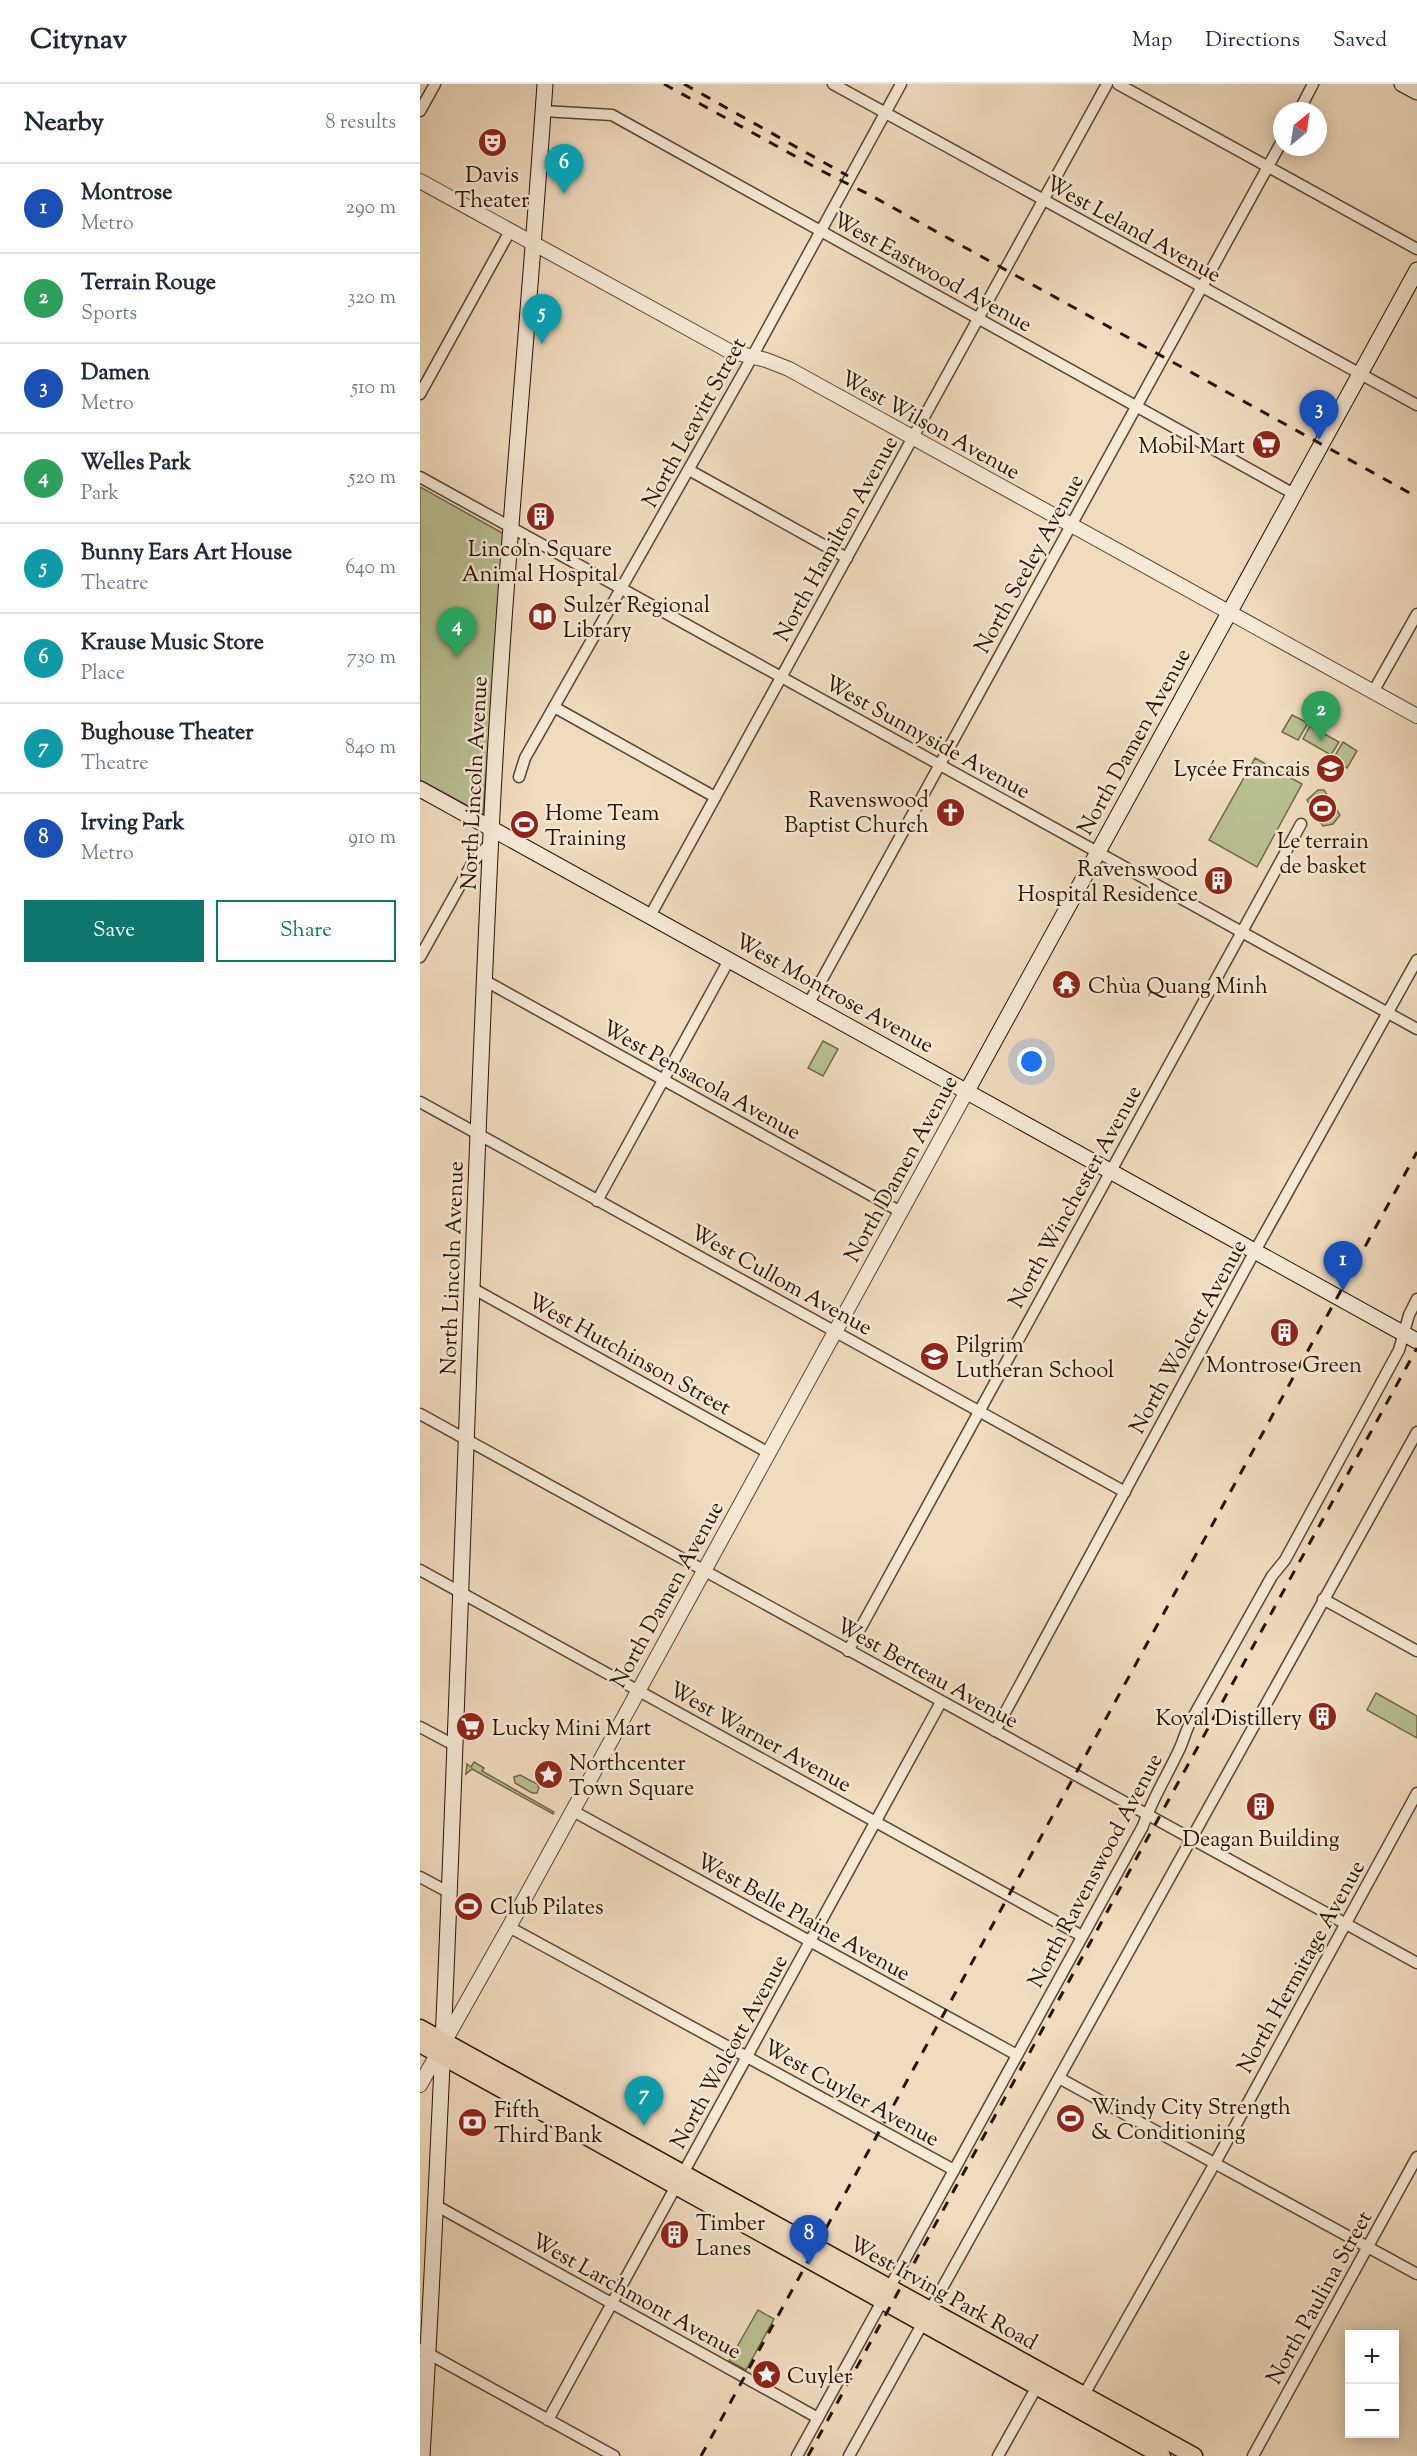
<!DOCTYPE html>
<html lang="en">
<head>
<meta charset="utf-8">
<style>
	body { margin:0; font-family:"Sorts Mill Goudy",serif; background:#f6f6f7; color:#1f2937 }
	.controls { position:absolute; right:18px; bottom:18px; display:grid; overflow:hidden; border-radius:0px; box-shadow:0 3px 15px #0003 }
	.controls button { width:54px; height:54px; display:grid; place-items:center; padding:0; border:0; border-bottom:2px solid #e0e1e3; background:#fff; color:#1f2937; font:30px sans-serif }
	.compass { position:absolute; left:853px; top:18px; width:54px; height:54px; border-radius:50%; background:#fff; box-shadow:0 3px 15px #0003; rotate:30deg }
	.you { position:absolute; left:612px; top:978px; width:21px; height:21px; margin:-15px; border:4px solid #fff; border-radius:50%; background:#1a73e8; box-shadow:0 0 0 9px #1a73e833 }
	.badge { display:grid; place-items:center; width:39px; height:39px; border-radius:50%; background:#0f766e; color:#fff; font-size:20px; font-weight:700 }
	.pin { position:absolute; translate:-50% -50px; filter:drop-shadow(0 2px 3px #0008) }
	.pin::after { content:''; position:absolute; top:32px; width:21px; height:18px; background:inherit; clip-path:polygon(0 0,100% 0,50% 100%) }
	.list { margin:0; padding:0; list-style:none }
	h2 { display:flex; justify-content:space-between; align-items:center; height:78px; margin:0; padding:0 24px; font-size:26px }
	h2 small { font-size:20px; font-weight:400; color:#747a83 }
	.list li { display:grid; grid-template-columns:39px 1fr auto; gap:18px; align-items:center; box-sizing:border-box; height:90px; padding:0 24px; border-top:2px solid #e0e1e3 }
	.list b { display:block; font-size:22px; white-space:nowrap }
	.list p { margin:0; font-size:20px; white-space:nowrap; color:#747a83 }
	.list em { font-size:20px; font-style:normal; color:#747a83 }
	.actions { display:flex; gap:12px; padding:18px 24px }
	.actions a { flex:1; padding:14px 0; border:2px solid #0f766e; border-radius:0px; text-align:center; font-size:21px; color:#0f766e }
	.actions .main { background:#0f766e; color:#fff }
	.map { position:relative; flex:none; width:997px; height:2372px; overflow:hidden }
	header { display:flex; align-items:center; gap:36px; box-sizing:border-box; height:84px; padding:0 30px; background:#fff; border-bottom:2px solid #e0e1e3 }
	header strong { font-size:28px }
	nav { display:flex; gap:33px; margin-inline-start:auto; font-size:21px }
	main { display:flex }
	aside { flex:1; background:#fff }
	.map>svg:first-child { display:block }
	.green { fill:#b8c092; stroke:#706949; stroke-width:1.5 }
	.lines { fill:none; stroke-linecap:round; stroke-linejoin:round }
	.minor-casing { stroke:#5a4430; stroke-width:13 }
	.tertiary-casing { stroke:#5a4430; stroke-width:16 }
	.secondary-casing { stroke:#281200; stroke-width:17 }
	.primary-casing { stroke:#281200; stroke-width:19 }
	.minor { stroke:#f5e8d5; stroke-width:10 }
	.tertiary { stroke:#f5e8d5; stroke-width:14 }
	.secondary { stroke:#f5e8d5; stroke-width:15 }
	.primary { stroke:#f0dbbe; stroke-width:16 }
	.rail { stroke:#281200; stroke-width:3; stroke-dasharray:10 10; stroke-linecap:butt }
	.labels { text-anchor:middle; stroke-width:5; stroke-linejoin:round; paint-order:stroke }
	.poi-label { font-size:22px; fill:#281200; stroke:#f5e8d5; text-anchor:start }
	.street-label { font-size:22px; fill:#281200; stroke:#f5e8d5 }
</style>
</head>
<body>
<header>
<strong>Citynav</strong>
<nav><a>Map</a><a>Directions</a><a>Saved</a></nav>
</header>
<main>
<aside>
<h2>Nearby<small>8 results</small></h2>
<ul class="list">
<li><span class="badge" style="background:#1a4fb4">1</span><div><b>Montrose</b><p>Metro</p></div><em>290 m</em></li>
<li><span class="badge" style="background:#2e9e5b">2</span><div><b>Terrain Rouge</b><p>Sports</p></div><em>320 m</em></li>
<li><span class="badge" style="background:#1a4fb4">3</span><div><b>Damen</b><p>Metro</p></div><em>510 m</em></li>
<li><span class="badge" style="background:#2e9e5b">4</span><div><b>Welles Park</b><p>Park</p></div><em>520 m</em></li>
<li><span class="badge" style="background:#0f9aa8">5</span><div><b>Bunny Ears Art House</b><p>Theatre</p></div><em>640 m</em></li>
<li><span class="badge" style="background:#0f9aa8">6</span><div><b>Krause Music Store</b><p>Place</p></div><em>730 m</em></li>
<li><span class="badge" style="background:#0f9aa8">7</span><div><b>Bughouse Theater</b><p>Theatre</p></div><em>840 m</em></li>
<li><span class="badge" style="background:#1a4fb4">8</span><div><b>Irving Park</b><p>Metro</p></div><em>910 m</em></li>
</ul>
<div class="actions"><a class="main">Save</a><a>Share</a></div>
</aside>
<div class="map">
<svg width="997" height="2372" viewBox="0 0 997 2372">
	<rect width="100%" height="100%" fill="#f0dbbe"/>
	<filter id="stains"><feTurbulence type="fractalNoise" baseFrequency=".00333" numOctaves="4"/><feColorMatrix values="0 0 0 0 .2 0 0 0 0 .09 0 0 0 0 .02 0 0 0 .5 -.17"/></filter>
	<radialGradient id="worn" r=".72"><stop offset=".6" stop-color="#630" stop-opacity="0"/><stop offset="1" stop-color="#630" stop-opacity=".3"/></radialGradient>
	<g class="green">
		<path d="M0,403l84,47 -21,280 -63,-34z"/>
		<path d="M872,631l16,8 -10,17 -16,-8z"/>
		<path d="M890,642l29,16 -8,13 -28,-16z"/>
		<path d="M923,658l14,9 -10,17 -14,-9z"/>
		<path d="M835,674l47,26 -45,83 -48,-27z"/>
		<path d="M898,706h6l16,25 -7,9 -10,2 -16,-26z"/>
		<path d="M403,957l15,8 -15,27 -15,-8z"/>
		<path d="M956,1609l41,23v22l-50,-28z"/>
		<path d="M54,1678l10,6 -2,3 72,41 -1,2 -81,-45 -6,5 1,-10 4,3z"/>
		<path d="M100,1691l17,9 2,4 -2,5h-5l-17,-10 -1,-6z"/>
		<path d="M338,2226l16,9 -28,51 -17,-9z"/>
	</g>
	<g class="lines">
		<defs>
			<g id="minor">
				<path d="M413,0l584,321"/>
				<path d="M698,0l299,165"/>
				<path d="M0,27l15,-27"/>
				<path d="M123,27l69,4 682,379"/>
				<path d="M879,27l14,-27"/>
				<path d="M0,310l90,-163"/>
				<path d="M269,386l158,88"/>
				<path d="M0,393l997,552"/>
				<path d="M953,608l44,-78"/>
				<path d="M134,623l161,90"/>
				<path d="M99,693l6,-19 221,-390 155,-284"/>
				<path d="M230,832l457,-832"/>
				<path d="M0,873l53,-95 17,-19"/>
				<path d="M64,896l417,232"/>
				<path d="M389,919l473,-862"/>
				<path d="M0,1018l705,390"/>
				<path d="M177,1117l132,-241"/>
				<path d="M52,1204l297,165"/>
				<path d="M0,1330l997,549"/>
				<path d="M0,1486l662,366"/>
				<path d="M903,1515l94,52"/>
				<path d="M428,1567l453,-827"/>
				<path d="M0,1643l34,18"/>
				<path d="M575,1647l260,-480 162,-291"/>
				<path d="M153,1727l444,244"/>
				<path d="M0,1793l28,15"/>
				<path d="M89,1843l445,243"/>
				<path d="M639,1994l358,196"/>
				<path d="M17,2122l381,212"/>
				<path d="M0,2265l194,107"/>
				<path d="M661,2316l134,-237 202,-370"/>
				<path d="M128,2336l393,-718"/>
				<path d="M377,2372l346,-630c9,-27 24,-50 36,-76 5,-10 7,-21 13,-31l80,-143 13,-16 114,-210 10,-35 8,-16"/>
				<path d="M429,2372l568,-1024"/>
				<path d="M578,2372l41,-73"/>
				<path d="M833,2372l164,-299"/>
			</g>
			<g id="tertiary">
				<path d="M0,97l309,170 37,9 23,9 628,347"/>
				<path d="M0,2001l89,-158 458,-836"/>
			</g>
			<g id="secondary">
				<path d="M982,0l15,8"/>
				<path d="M0,705l997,552"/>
				<path d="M547,1007l450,-821"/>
				<path d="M2,2372c32,-540 43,-1081 69,-1622 12,-250 37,-500 54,-750"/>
			</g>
			<g id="primary">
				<path d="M0,1944l774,428"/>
				<path d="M0,1960l742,412"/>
			</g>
		</defs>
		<use href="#minor" class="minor-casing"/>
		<use href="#tertiary" class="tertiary-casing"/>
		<use href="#secondary" class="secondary-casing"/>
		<use href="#primary" class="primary-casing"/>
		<use href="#minor" class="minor"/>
		<use href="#tertiary" class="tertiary"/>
		<use href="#secondary" class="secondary"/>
		<use href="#primary" class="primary"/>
		<g class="rail">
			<path d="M244,0l158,87 48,24 547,302"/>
			<path d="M264,0l164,92"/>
			<path d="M281,2372l716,-1304"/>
			<path d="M388,2372l609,-1108"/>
		</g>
	</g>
	<defs>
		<symbol id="theatre-disc" viewBox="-11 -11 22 22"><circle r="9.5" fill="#8f2418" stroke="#f5e8d5"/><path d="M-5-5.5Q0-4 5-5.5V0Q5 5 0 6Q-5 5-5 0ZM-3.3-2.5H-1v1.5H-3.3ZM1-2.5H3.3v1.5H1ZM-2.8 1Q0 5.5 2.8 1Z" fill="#fff"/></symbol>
		<symbol id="supermarket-disc" viewBox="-11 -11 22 22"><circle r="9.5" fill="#8f2418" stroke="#f5e8d5"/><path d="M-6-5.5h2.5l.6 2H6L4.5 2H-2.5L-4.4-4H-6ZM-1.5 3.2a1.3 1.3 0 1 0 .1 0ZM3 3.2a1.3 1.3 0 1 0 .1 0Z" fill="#fff"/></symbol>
		<symbol id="building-disc" viewBox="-11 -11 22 22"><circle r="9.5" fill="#8f2418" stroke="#f5e8d5"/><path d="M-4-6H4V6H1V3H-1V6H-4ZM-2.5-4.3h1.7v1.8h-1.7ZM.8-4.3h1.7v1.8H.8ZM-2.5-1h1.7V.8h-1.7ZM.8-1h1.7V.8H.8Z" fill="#fff"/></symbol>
		<symbol id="library-disc" viewBox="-11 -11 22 22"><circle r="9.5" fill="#8f2418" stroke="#f5e8d5"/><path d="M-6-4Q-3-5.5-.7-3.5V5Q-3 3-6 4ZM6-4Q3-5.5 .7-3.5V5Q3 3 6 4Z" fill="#fff"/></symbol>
		<symbol id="school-disc" viewBox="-11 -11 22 22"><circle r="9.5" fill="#8f2418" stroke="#f5e8d5"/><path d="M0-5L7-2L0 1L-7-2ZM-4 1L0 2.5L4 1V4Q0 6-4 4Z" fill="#fff"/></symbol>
		<symbol id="stadium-disc" viewBox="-11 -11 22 22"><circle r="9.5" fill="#8f2418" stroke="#f5e8d5"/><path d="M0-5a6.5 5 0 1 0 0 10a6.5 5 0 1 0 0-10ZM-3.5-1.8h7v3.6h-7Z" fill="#fff"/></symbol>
		<symbol id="church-disc" viewBox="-11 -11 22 22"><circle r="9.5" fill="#8f2418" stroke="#f5e8d5"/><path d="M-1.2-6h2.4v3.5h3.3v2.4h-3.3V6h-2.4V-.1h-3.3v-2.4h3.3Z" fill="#fff"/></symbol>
		<symbol id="temple-disc" viewBox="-11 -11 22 22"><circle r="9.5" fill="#8f2418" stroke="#f5e8d5"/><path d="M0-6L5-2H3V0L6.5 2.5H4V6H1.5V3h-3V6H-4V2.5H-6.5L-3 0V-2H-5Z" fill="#fff"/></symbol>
		<symbol id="sight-disc" viewBox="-11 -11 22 22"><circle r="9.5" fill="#8f2418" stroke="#f5e8d5"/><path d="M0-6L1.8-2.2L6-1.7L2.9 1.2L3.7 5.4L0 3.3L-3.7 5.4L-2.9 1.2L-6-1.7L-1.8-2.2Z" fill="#fff"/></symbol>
		<symbol id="bank-disc" viewBox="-11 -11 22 22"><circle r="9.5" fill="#8f2418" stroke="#f5e8d5"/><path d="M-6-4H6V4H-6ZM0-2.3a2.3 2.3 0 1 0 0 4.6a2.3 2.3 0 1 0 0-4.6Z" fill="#fff"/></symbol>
	</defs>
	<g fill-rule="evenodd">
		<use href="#theatre-disc" x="56" y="42" width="33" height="33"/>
		<use href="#supermarket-disc" x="830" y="344" width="33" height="33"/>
		<use href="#building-disc" x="104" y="416" width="33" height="33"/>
		<use href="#library-disc" x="106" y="516" width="33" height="33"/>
		<use href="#school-disc" x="894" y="668" width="33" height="33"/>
		<use href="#stadium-disc" x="886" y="708" width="33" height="33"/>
		<use href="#church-disc" x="514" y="712" width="33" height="33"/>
		<use href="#stadium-disc" x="88" y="724" width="33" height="33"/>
		<use href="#building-disc" x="782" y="780" width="33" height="33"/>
		<use href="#temple-disc" x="630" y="884" width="33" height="33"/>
		<use href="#building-disc" x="848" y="1232" width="33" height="33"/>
		<use href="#school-disc" x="498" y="1256" width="33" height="33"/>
		<use href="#building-disc" x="886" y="1616" width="33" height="33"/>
		<use href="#supermarket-disc" x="34" y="1626" width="33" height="33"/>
		<use href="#sight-disc" x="112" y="1674" width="33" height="33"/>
		<use href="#building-disc" x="824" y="1706" width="33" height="33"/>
		<use href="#stadium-disc" x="32" y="1806" width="33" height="33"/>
		<use href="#stadium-disc" x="634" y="2018" width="33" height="33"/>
		<use href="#bank-disc" x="36" y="2022" width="33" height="33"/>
		<use href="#building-disc" x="238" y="2134" width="33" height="33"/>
		<use href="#sight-disc" x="330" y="2274" width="33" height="33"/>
	</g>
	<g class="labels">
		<g class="poi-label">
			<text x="72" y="98" text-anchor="middle">Davis<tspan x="72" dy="25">Theater</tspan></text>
			<text x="825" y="369" text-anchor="end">Mobil Mart</text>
			<text x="120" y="472" text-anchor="middle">Lincoln Square<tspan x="120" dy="25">Animal Hospital</tspan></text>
			<text x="143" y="528">Sulzer Regional<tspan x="143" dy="25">Library</tspan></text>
			<text x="890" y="692" text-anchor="end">Lycée Francais</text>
			<text x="509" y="723" text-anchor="end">Ravenswood<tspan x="509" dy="25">Baptist Church</tspan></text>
			<text x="125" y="736">Home Team<tspan x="125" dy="25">Training</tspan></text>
			<text x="903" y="764" text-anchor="middle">Le terrain<tspan x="903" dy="25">de basket</tspan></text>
			<text x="778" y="792" text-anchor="end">Ravenswood<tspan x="778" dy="25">Hospital Residence</tspan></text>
			<text x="668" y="909">Chùa Quang Minh</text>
			<text x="536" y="1268">Pilgrim<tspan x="536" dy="25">Lutheran School</tspan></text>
			<text x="864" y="1288" text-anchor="middle">Montrose Green</text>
			<text x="882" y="1641" text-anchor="end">Koval Distillery</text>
			<text x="72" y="1651">Lucky Mini Mart</text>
			<text x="149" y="1686">Northcenter<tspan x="149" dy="25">Town Square</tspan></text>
			<text x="841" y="1762" text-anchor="middle">Deagan Building</text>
			<text x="70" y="1830">Club Pilates</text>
			<text x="671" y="2030">Windy City Strength<tspan x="671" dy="25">&amp; Conditioning</tspan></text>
			<text x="74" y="2033">Fifth<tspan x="74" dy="25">Third Bank</tspan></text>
			<text x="276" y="2146">Timber<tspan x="276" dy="25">Lanes</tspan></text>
			<text x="367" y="2299">Cuyler</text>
		</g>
		<g class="street-label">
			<text transform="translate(714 144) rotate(29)" y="8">West Leland Avenue</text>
			<text transform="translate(513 187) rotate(29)" y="8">West Eastwood Avenue</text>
			<text transform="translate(273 338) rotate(-61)" y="8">North Leavitt Street</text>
			<text transform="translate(511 340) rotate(29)" y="8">West Wilson Avenue</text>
			<text transform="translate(415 454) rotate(-61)" y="8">North Hamilton Avenue</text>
			<text transform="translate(608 479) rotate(-61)" y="8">North Seeley Avenue</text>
			<text transform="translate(508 652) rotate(29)" y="8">West Sunnyside Avenue</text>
			<text transform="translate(713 657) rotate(-61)" y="8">North Damen Avenue</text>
			<text transform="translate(53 699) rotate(-87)" y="8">North Lincoln Avenue</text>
			<text transform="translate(415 908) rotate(29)" y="8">West Montrose Avenue</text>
			<text transform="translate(282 995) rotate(29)" y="8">West Pensacola Avenue</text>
			<text transform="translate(480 1084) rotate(-61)" y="8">North Damen Avenue</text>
			<text transform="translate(654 1112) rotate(-61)" y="8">North Winchester Avenue</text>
			<text transform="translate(31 1184) rotate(-88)" y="8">North Lincoln Avenue</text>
			<text transform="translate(362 1195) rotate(29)" y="8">West Cullom Avenue</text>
			<text transform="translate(767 1252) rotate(-61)" y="8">North Wolcott Avenue</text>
			<text transform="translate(210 1269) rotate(29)" y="8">West Hutchinson Street</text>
			<text transform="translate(246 1510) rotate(-61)" y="8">North Damen Avenue</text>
			<text transform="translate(508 1588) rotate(29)" y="8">West Berteau Avenue</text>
			<text transform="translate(341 1652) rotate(29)" y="8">West Warner Avenue</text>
			<text transform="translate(674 1786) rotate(-62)" y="8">North Ravenswood Avenue</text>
			<text transform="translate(384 1832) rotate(29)" y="8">West Belle Plaine Avenue</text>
			<text transform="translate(880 1882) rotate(-61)" y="8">North Hermitage Avenue</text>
			<text transform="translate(308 1967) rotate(-61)" y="8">North Wolcott Avenue</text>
			<text transform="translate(432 2008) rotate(29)" y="8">West Cuyler Avenue</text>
			<text transform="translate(524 2208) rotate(29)" y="8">West Irving Park Road</text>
			<text transform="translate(217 2211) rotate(29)" y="8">West Larchmont Avenue</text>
			<text transform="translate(898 2213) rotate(-61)" y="8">North Paulina Street</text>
		</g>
	</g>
	<rect width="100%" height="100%" filter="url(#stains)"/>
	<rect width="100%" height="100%" fill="url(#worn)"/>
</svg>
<div class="controls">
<button>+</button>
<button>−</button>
</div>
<svg class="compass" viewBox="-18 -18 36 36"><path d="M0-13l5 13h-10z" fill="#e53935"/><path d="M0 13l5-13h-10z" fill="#747a83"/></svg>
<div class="you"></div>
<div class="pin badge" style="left:923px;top:1207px;background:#1a4fb4">1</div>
<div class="pin badge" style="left:901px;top:657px;background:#2e9e5b">2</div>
<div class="pin badge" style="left:899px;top:356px;background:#1a4fb4">3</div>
<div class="pin badge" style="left:37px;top:573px;background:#2e9e5b">4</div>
<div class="pin badge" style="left:122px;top:260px;background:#0f9aa8">5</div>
<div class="pin badge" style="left:144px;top:110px;background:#0f9aa8">6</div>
<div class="pin badge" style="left:224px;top:2042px;background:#0f9aa8">7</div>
<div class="pin badge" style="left:389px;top:2181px;background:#1a4fb4">8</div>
</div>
</main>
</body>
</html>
